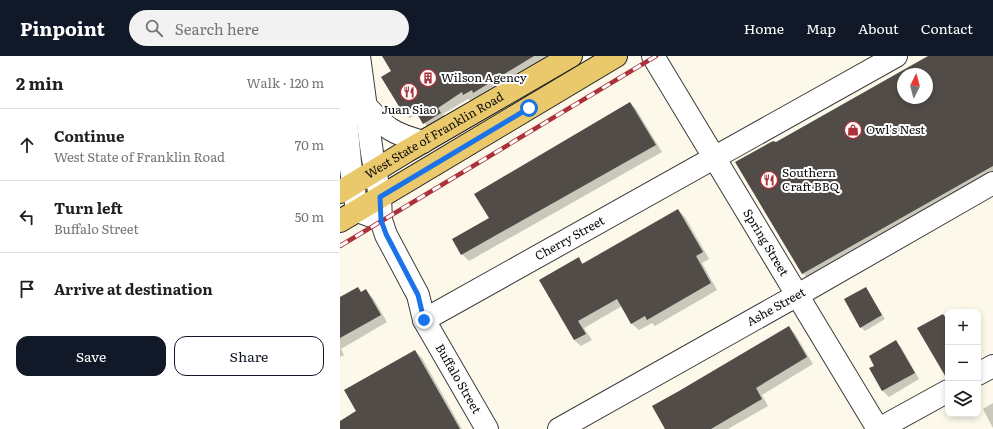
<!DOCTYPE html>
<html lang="en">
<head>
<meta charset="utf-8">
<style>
	body { margin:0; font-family:Literata,serif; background:#f2f2f2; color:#202124 }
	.controls { position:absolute; right:12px; bottom:12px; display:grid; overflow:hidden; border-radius:8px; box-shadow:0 2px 6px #0003 }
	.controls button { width:36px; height:36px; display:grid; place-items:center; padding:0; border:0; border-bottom:1px solid #e0e0e0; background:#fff; color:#202124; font:20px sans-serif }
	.compass { position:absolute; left:557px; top:12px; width:36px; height:36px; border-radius:50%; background:#fff; box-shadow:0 2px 6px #0003; rotate:6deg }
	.stop { position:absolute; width:12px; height:12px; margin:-9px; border:3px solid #1a73e8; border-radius:50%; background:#fff }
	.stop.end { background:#1a73e8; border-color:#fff; box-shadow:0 1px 4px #0008 }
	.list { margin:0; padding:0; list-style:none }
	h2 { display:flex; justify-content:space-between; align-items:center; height:52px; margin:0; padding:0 16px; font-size:17px }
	h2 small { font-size:13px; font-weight:400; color:#757577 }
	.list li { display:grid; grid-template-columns:26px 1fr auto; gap:12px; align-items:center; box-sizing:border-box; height:72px; padding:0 16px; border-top:1px solid #e0e0e0 }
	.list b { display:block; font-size:15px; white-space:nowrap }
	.list p { margin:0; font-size:13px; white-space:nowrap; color:#757577 }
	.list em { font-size:13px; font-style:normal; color:#757577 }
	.actions { display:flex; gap:8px; padding:12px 16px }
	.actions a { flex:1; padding:9px 0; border:1px solid #111827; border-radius:12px; text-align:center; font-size:14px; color:#111827 }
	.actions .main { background:#111827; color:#fff }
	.icon { flex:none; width:22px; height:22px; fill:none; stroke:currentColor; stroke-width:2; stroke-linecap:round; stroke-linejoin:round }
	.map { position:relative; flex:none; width:653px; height:373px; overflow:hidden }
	header { display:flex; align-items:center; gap:24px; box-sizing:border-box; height:56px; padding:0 20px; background:#111827; color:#fff }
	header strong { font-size:19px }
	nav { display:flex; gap:22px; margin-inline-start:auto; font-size:14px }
	.search { width:280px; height:36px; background:#f2f2f2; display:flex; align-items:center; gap:10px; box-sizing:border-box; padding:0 14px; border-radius:22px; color:#757577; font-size:15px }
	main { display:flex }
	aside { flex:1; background:#fff }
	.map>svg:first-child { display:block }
	.shadow { fill:#0003; fill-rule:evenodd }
	.building { fill:#524c48; fill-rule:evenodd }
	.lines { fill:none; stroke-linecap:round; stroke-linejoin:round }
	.minor-casing { stroke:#3d3d3d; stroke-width:24 }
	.major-casing { stroke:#1b1b1b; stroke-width:24 }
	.minor { stroke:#fff; stroke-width:22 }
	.major { stroke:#eac96d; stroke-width:22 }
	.rail-casing { stroke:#ab323a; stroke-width:4.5 }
	.rail { stroke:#fff; stroke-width:3; stroke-dasharray:9; stroke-linecap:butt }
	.route { stroke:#1a73e8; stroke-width:5 }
	.labels { text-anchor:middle; stroke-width:4; stroke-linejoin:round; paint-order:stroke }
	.poi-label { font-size:12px; fill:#0a0a0a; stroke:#fff; text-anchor:start }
	.street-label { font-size:12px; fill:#0a0a0a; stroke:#fff }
</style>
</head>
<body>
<header>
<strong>Pinpoint</strong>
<div class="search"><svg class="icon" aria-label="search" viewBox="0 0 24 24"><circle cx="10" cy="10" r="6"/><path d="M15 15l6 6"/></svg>Search here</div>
<nav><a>Home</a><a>Map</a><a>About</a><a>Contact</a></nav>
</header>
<main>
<aside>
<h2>2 min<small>Walk · 120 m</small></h2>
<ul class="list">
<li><svg class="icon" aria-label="ahead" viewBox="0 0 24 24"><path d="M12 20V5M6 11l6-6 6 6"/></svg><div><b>Continue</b><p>West State of Franklin Road</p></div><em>70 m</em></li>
<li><svg class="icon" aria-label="left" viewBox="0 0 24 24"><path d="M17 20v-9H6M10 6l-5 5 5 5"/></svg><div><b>Turn left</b><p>Buffalo Street</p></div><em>50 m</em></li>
<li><svg class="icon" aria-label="arrive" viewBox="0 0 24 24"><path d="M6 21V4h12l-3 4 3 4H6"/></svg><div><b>Arrive at destination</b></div></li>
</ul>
<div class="actions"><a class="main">Save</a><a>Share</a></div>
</aside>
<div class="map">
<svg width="653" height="373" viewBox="0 0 653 373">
	<rect width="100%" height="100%" fill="#fdf9ea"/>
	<g class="shadow">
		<path d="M43,0h176l-78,43 -3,-3 -7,5 -3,-2 -25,15 4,6 -17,10 -12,-16 -8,4 -6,-6 -12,-41z"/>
		<path d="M591,0h62v121l-183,103 -8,-7 -26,-130zM563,18h24v24h-24z"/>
		<path d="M290,47l6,6 26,43 -193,109 -7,-7 28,-35z"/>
		<path d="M338,154l7,7 24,42 -7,4 15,27 -62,36 -3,-3 -13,7 -7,-6 -10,-18 -38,22 8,12 -11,6 -7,-6 4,-81 6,5z"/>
		<path d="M17,232l5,5 4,-2 7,7 14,24 -46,27 3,6 -4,2v-59z"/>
		<path d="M525,232l20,31 -20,12 -4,-4z"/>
		<path d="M603,259l5,5v47l-4,2z"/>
		<path d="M449,271l6,7 18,30 -51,31 6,11 -40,23h-62l14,-37z"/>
		<path d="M556,286l5,5 18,32 -30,18 -6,-6 -12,-22 4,-3z"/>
		<path d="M75,295l7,7 40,71h-122v-7l17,-10z"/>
		<path d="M653,347v25l-10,-19z"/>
	</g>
	<g class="building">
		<path d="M42,0h152l-61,37 -1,-3 -9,5 -1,-3 -24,16 3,5 -18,11 -10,-17 -10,6 -22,-36 10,-6z"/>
		<path d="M588,0h65v110l-191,108 -67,-112 38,-21 3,1zM563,18h24v24h-24z"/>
		<path d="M290,46l26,43 -195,110 -9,-16 37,-21 -15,-24z"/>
		<path d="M338,153l25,43 -7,4 15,27 -64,37 -2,-4 -14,8 -14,-25 -39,22 8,13 -12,6 -35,-60 40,-23 3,7z"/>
		<path d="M18,231l3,5 5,-3 15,26 -41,23v-41z"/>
		<path d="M526,231l16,28 -22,13 -16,-29z"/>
		<path d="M603,258l5,7 -1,58 -30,-51z"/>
		<path d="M449,270l18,31 -51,31 6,11 -51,30h-46l-13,-23 27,-15z"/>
		<path d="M556,284l19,33 -33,18 -13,-23 5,-2 -5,-10z"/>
		<path d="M75,294l45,79h-120v-8l16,-10 -12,-21z"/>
	</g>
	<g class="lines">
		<defs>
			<g id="minor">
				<path d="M0,0l10,106 7,49 17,6"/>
				<path id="s1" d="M19,0l13,97 8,44 1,23 5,15 32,60 6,25 63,109"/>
				<path id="s2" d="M313,0l225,373"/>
				<path d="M25,49c22,24 26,28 58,37"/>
				<path id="s3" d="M84,264l472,-264"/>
				<path d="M638,318l15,-8"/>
				<path id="s4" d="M219,373l251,-141 183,-105"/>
				<path d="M539,373l69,-38"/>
			</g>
			<g id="major">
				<path id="s5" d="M0,136l67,-41 164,-95"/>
				<path d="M0,165l276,-165"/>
			</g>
		</defs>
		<use href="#minor" class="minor-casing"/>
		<use href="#major" class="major-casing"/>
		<use href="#minor" class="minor"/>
		<use href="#major" class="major"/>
		<defs>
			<path id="rail" d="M0,190l316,-190"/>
		</defs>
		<use href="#rail" class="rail-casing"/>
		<use href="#rail" class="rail"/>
	</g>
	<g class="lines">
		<path class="route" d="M84,264l-6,-25 -32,-61 -5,-14 -1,-23 149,-89"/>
	</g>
	<defs>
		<symbol id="building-ring" viewBox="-11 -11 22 22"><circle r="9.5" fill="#fff" stroke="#ab323a" stroke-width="1.5"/><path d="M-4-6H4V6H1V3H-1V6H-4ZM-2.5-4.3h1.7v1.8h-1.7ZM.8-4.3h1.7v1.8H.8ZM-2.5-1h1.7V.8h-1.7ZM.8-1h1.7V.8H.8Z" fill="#ab323a"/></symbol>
		<symbol id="restaurant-ring" viewBox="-11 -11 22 22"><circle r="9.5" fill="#fff" stroke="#ab323a" stroke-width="1.5"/><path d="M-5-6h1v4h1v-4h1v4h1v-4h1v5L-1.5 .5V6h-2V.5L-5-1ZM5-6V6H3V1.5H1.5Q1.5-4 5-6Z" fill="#ab323a"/></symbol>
		<symbol id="shop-ring" viewBox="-11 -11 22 22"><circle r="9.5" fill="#fff" stroke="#ab323a" stroke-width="1.5"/><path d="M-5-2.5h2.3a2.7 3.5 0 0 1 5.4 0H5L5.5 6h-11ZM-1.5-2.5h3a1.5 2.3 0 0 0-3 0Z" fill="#ab323a"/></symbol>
	</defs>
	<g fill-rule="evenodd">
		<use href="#building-ring" x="78" y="12" width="20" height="20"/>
		<use href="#restaurant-ring" x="59" y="26" width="20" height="20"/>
		<use href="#shop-ring" x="503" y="64" width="20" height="20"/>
		<use href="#restaurant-ring" x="419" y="114" width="20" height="20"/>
	</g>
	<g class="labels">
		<g class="poi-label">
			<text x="101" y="26">Wilson Agency</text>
			<text x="69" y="58" text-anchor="middle">Juan Siao</text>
			<text x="526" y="78">Owl's Nest</text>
			<text x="442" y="121">Southern<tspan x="442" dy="14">Craft BBQ</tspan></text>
		</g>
		<g class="street-label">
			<text dy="4" stroke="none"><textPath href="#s5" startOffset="110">West State of Franklin Road</textPath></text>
			<text dy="4" stroke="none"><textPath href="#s3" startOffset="167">Cherry Street</textPath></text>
			<text dy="4" stroke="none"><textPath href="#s2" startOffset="218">Spring Street</textPath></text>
			<text dy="4" stroke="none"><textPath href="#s4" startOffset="249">Ashe Street</textPath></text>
			<text dy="4" stroke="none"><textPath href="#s1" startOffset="343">Buffalo Street</textPath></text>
		</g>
	</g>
</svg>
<div class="controls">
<button>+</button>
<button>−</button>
<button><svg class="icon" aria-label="layers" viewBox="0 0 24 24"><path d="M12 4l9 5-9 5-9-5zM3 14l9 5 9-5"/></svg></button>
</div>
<svg class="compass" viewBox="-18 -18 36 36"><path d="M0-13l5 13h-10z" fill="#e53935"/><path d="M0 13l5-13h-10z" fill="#757577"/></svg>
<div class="stop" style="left:189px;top:52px"></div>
<div class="stop end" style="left:84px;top:264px"></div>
</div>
</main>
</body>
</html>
